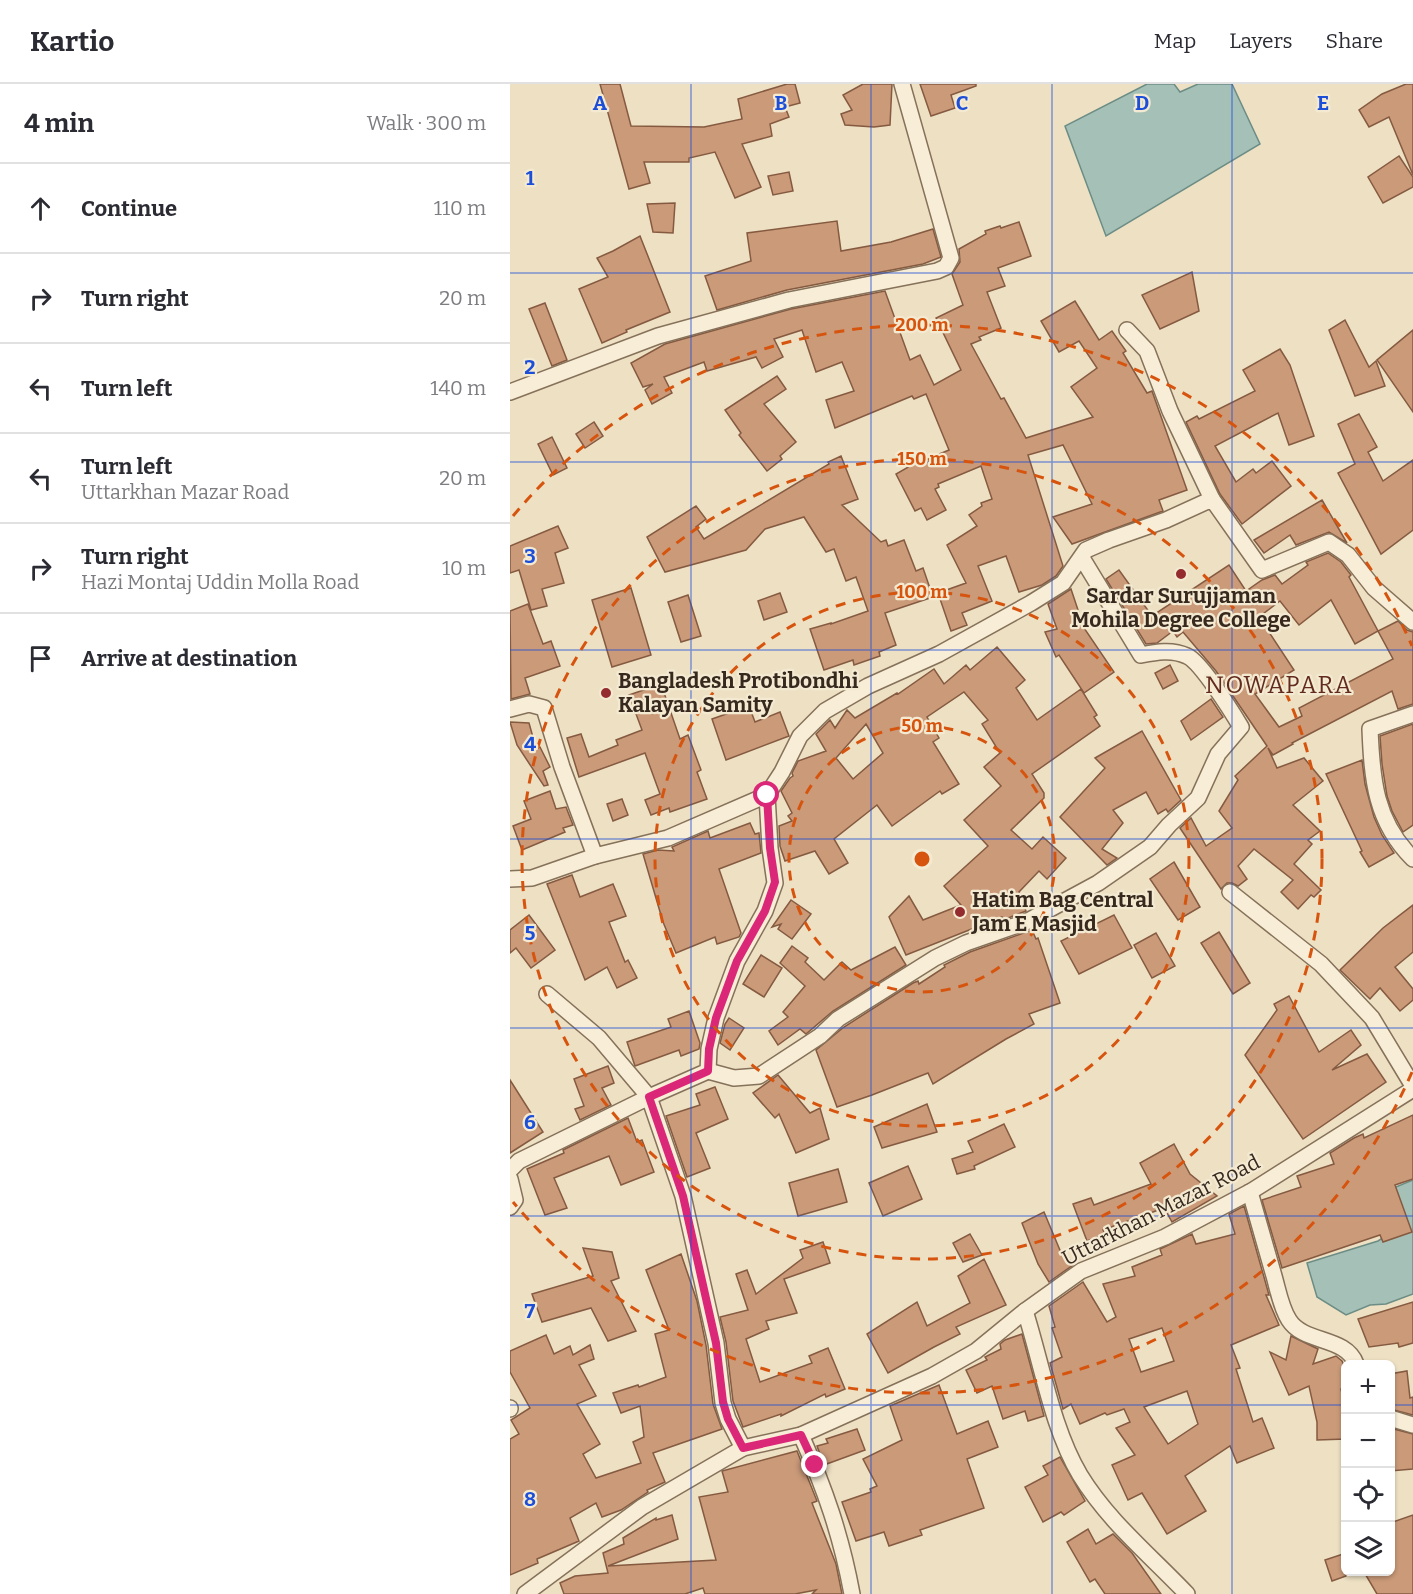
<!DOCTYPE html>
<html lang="en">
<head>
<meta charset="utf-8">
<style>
	body { margin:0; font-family:Bitter,serif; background:#f7f7f7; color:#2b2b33 }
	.controls { position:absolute; right:18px; bottom:18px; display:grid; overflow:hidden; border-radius:9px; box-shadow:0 2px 4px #0004 }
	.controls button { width:54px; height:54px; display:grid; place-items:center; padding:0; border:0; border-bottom:2px solid #e1e1e2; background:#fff; color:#2b2b33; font:30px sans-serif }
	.stop { position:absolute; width:18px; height:18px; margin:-14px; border:4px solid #db2777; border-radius:50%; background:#fff }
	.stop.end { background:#db2777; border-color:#fff; box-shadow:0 2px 6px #0008 }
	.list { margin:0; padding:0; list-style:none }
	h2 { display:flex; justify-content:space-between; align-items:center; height:78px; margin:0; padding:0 24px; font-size:26px }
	h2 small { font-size:20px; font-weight:400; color:#7c7c81 }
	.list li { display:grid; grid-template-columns:39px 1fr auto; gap:18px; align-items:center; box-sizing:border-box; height:90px; padding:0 24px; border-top:2px solid #e1e1e2 }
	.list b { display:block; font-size:22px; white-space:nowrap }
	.list p { margin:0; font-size:20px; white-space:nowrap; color:#7c7c81 }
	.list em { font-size:20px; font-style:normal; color:#7c7c81 }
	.icon { flex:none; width:33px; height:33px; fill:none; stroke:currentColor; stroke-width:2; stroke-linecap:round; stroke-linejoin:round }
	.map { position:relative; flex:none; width:903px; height:1510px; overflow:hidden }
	header { display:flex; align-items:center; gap:36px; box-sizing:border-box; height:84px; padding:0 30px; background:#fff; border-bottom:2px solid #e1e1e2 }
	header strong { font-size:28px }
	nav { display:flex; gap:33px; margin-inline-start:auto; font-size:21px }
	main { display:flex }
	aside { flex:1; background:#fff }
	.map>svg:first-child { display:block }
	.water { fill:#a5c0b7; stroke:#6c8d85; stroke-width:1.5 }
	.building { fill:#ca9a79; stroke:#855a40; stroke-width:1.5; fill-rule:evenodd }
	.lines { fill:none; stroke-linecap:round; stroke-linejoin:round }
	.street-casing { stroke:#86715a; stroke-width:18 }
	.street { stroke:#f8edd6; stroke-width:15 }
	.route { stroke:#db2777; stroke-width:8 }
	.grid { fill:none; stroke:#1d4ed8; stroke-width:1.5; stroke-opacity:0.55 }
	.ring { fill:none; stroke:#d6540e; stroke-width:3; stroke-dasharray:10 8 }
	.poi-dot { fill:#942b2e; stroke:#f4ead2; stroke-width:2 }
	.labels { text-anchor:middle; stroke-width:4.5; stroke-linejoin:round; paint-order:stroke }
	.poi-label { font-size:21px; font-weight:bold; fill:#37291e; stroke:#f4ead2; text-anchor:start }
	.street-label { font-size:21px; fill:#37291e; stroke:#f4ead2 }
	.quarter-label { font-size:24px; letter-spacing:1.5px; fill:#622b1e; stroke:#f4ead2 }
	.grid-label { font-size:20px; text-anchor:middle; font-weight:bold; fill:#1d4ed8; stroke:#f4ead2; stroke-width:4.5; stroke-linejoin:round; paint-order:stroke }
	.centre { fill:#d6540e; stroke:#f4ead2; stroke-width:3 }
	.ring-label { font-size:18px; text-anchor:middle; font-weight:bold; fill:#d6540e; stroke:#f4ead2; stroke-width:4.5; stroke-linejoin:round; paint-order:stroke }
</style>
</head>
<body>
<header>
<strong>Kartio</strong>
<nav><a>Map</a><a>Layers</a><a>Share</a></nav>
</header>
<main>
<aside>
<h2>4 min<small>Walk · 300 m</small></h2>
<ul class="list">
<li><svg class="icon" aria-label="ahead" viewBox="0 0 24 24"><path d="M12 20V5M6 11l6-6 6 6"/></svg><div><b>Continue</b></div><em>110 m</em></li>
<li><svg class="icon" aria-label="right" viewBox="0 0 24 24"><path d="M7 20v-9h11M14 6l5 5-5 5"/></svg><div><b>Turn right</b></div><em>20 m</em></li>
<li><svg class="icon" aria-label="left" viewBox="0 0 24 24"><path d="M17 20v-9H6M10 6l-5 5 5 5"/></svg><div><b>Turn left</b></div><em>140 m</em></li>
<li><svg class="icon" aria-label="left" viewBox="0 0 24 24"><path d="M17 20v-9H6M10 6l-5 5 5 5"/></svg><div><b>Turn left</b><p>Uttarkhan Mazar Road</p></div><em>20 m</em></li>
<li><svg class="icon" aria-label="right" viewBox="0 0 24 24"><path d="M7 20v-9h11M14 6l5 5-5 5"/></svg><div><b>Turn right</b><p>Hazi Montaj Uddin Molla Road</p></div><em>10 m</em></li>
<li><svg class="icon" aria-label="arrive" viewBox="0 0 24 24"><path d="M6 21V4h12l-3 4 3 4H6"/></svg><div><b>Arrive at destination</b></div></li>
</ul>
</aside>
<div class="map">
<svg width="903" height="1510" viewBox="0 0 903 1510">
	<rect width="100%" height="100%" fill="#ede0c3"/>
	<g class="water">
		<path d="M637,0h27l6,8 18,-8h34l28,60 -154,92 -41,-110z"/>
		<path d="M903,1096v114l-27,10 -16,1 -24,10 -29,-18 -10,-34 71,-22 23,-15 -10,-37z"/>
	</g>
	<g class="building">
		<path d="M90,0h20l11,42 73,1 38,-8 -4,-20 49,-15h8l5,19 -15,4 4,10 -19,7 2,12 -30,8 19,43 -26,11 -20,-46 -26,6v4h-45l6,21 -21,6z"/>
		<path d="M353,0h29l-2,41 -16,2 -29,-2 -4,-11 11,-4 -9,-15z"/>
		<path d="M410,0h56v2l-25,9 4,13 -24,8z"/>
		<path d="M896,0h7v91l-24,-58 -20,10 -10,-17 23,-16z"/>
		<path d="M889,72l14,21v10l-30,16 -15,-26z"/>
		<path d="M279,88l4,19 -20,4 -5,-19z"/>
		<path d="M165,119l-2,30 -20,-1 -6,-28z"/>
		<path d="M327,137l4,30 50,-9 42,-13 8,28 -18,7 -136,26 -70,20 -12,-34 46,-15 -4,-28z"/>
		<path d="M509,138l12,34 -33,12 7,18 -18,6 14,36 -22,9 2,3 -10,4 30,55 3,-1 22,40 67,-21 -22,-30 26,-19 -18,-27 -20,11 -18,-31 34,-20 24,39 13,-9 14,20 -3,2 24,40 5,-2 35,99 -28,10 4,11 -91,33 -19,-27 39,-13 -29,-59 -35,10 35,111 -7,10 -14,9 -23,7 -13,-36 -28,10 14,35 -30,12 5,12 -16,6 -13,-38 28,-10 -19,-38 30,-19 -8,-11 13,-9 -1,-3 11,-4 -11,-33 -43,18 1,3 -4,2 11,21 -19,10 -6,-12 -6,3 -19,-37 28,-16 1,2 24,-10 -23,-56 -12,5 -2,-3 -77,32 -9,-28 28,-9 -12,-29 -26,10 -14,-42 -28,9 9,18 -21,11 -6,-11 -49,14 -3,-9 -40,15 8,16 -20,11 -7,-14 8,-6 -10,3 -12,-24 34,-19 126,-35 94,-18 25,69 10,-5 14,30 27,-15 -25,-52 27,-13 -11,-31 8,-12 -1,-13 27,-15 -1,-3 15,-5 1,2z"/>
		<path d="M130,152l30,76 -44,18 1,2 -25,11 -23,-54 29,-12 -11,-19 16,-7z"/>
		<path d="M682,188l7,39 -39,18 -18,-34z"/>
		<path d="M35,219l22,57 -15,6 -23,-57z"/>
		<path d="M835,236l24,47 7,-6 9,25 -30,10 -26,-66z"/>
		<path d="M903,246v82l-36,-52z"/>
		<path d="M770,265l10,16 24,71 -25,9 -11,-32 -63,33 21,36 17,-13 3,4 16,-12 19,25 -49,38 -22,-30 -34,-72 11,-6 2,3 56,-28 -12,-21z"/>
		<path d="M267,292l9,13 -22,15 32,38 -16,14 2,3 -15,12 -28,-36 2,-2 -16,-23z"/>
		<path d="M849,330l18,33 -9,5 15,29 30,-21v70l-32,24 -43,-81 17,-9 -17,-40z"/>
		<path d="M84,338l9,14 -18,12 -9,-14z"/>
		<path d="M42,353l15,31 -14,7 -15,-31z"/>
		<path d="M331,372l17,43 -16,6 39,37 5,-2 2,6 16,-6 12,31 7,-3 10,29 -48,16 11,32 -17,7 1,4 -26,9 -1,-5 -29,10 -14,-41 21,-6v1l37,-13 -12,-34 -10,4 -12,-32 -8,3 -22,-35 -39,12 -19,21 -81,22 -18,-35 49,-31 10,13 -10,8 8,12 125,-75 -1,-2z"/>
		<path d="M812,416l25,43 -18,-11 -33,13 -6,-10 -26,18 -10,-13z"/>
		<path d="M48,442l10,22 -13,5 9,30 -22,6 5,17 -16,4 -12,-40 -9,3v-27z"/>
		<path d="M818,469l13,9 10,13 -2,2 29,54 -23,13 -24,-44 -32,25 -19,-24 -21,16 35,53 -39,24 24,33 23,-11 -3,-8 94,-49 -15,-28 20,-10 9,9 6,2v72l-15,5 -6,-18 -100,52 1,1 -20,11 -5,-7 9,20 27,-10 19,23 -30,24 27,26 -12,9 4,4 -18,20 27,26 -7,7 -3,-2 -13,14 -17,-17 12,-12 -39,-31 -16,17 9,13 -9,7 -6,-3h-5l-6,6 -41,-61 11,-10 15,28 26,-18 -13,-17 19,-31 -3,-4 32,-30 -51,-75 -33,-39 -6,5 -4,-6 -16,12 -11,1 -40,-65 13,-9 33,46 77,-51 17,26 16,-11 13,-5 7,9 26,-19 -2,-3z"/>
		<path d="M121,504l20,67 -39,12 -20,-67z"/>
		<path d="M561,505l13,39 30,44 -30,21 -25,-38 -3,2 -11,-25 12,-3 -9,-25z"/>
		<path d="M270,509l7,19 -23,8 -6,-19z"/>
		<path d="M178,511l13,41 -20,6 -13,-40z"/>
		<path d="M18,520l15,40 8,-3 9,25 -35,12 5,16 -19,5 -1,-88z"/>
		<path d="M487,563l28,33 -9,8 21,32 44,-31 16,26 -3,2 6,9 -68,48 12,19v5l-33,32 21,19 11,-12 23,21 -19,21 -8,-8 -20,21 7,19 -23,9 -1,-3 -96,38 -17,-38 20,-21 14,24 38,-15 -17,-19 44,-40 -24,-26 37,-34 -17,-19 16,-14 -18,-29 6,-4 -24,-28 -37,25 12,21 -6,4 26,42 -17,10 -2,-3 -48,35 -15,-21 -43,34 14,24 -19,11 -14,-23 -30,10 -5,-15 -1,-20 13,-5 -4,-5 4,-3 -11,-22 9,-13 3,-2 -1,-3 6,-12 28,-10 -10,-17 14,-14 5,8 12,-18 8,8 42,-25 1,1 36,-25 10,15 22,-19 4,5zM356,640l17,29 -30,26 -17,-21z"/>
		<path d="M660,581l8,16 -15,8 -8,-16z"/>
		<path d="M151,600l19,55 8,-4 13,35 -4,2 10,27 -37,13 -1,-4 -18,7 -6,-15 15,-6 -15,-41 -66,24 -12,-39 14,-4 8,23 29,-12 -2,-5 26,-10 -13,-35z"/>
		<path d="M701,615l12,18 -32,23 -10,-19z"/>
		<path d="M239,622l6,16 25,-10 9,24 -63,24 -14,-41z"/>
		<path d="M0,638l19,1 7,25 4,-1 10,20 -7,4 5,14 -4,1 -27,-41z"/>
		<path d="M903,640v101l-10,7 -11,-21 -5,-15 -5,-32 -2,-28z"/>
		<path d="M632,647l39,69 -13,12 -2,-3 -8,5 -12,-22 -33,18 10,13 -21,26 15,9 -10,7 -47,-48 45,-49 -10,-10z"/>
		<path d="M852,676l3,24 9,33 8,18 12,18 -25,14 -9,-15 2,-1 -36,-77z"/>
		<path d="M40,707l6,18 10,-2 7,18 -10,3 2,4 -43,18 -9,-24 18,-7 -7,-18z"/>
		<path d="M112,715l6,16 -15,6 -6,-17z"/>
		<path d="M240,739l5,11 4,-1 2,20 -42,16 22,64 -2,4 -22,7 -2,-7 -39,16 -13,-31 -20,-68 15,-4 16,1 -2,-4 36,-16 2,7z"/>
		<path d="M664,778l26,45 -22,13 -28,-41z"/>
		<path d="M62,791l8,22 33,-13 13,32 -17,6 16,40 3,-2 9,18 -20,10 -10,-21 -22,13 -38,-96z"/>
		<path d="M281,816l20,14 -19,25 -14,-10 3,-5 -9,3z"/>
		<path d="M903,821v47l-18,15 18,22v11l-13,11 -20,-23 -10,11 -30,-29 43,-42z"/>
		<path d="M19,831l26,35 -24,18 -15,-20 -6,5v-23z"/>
		<path d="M604,831l18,33 -53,26 -18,-33z"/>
		<path d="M522,846l4,9 2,-1 22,65 -31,11 5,10 -28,15 -73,45 -5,-11 -56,22 -35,12 -21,-57 28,-23 69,-44 5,-2 1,3 26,-17 -1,-2 26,-13z"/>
		<path d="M709,848l31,51 -17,11 -32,-51z"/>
		<path d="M646,849l19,33 -23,12 -18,-33z"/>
		<path d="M282,862l16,12 -3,4 19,18 18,-18 9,8 44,-23 11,18 -73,46 -27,23 -6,-5 -22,16 -9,-14 19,-14 -5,-5 22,-26 -25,-23z"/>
		<path d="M251,871l21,13 -18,29 -21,-13z"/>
		<path d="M779,912l30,56 32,-22 10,15 -29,25 35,-16 19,28 -83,57 -58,-84 32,-45 -3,-6z"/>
		<path d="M179,927l11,32 -1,6 -18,7 -2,-6 -44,16 -8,-24 44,-15 -3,-8z"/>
		<path d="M219,934l15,10 -14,22 -10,-7 5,-19z"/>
		<path d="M98,982l6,17 -12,5 9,17 -31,15 -5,-11 9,-3 -10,-27z"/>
		<path d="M268,991l32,38 10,-5 9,31 -33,14 -17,-39 -4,4 -22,-25z"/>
		<path d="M0,996l33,52 -33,21z"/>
		<path d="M205,1003l13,32 -32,14 14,35 -23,9 -21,-61 34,-11 -4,-11z"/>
		<path d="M417,1020l10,28 -55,16 -8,-21z"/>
		<path d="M903,1031v64l-18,6 17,47 -29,10 -3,-7 -98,33 -20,-68 39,-13 -4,-11 37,-12 -4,-11 24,-15 9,-4 1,4z"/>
		<path d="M118,1034l9,24 5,-2 12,32 -33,13 -12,-29 -55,22 13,30 -22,7 -18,-46 37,-16 -1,-3z"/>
		<path d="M494,1040l11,23 -41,19 1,3 -18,5 -5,-15 21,-7 -5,-11z"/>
		<path d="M664,1060l16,30 27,22 -45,26 -8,-14 -61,22 2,4 -18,7 -14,-37 18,-6 3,7 57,-21 -11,-21z"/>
		<path d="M398,1082l14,33 -39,17 -14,-33z"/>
		<path d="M328,1085l9,33 -49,14 -9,-33z"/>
		<path d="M734,1122l25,89h-3l13,30 -48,20 9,23 -4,1 17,53 9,-4 12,30 -37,15 -7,-17 -45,30 21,35 -39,23 -25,-41 -14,7 -16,-35 23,-10 -19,-27 14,-6 -6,-13 -17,6 -2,-2 -25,11 -9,-20 -8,5 -13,-46 12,-6 -10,-29 3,-1 -6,-21 34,-24 24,40 9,-5 -13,-33 32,-8 -3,-9 30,-12 -2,-6 32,-15 4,10 39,-10 -6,-20zM652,1244l12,33 -33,11 -12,-33zM677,1307l11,33 -30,20 -24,-37z"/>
		<path d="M534,1128l18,43 3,-3 8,13 -24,17 -11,-18 -16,-41z"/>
		<path d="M460,1150l12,21 -19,7 -10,-19z"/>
		<path d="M313,1158l7,21 -46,16 13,34 -31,8 3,8 -23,10 14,43 52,-19 -3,-7 19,-8 17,41 -19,8 -1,-3 -44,22v-2l-38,13 -10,-26 -7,-59 -6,-25 28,-7 -12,-36 11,-4 9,24 47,-36 -3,-8z"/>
		<path d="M73,1164l29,4 7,26 -8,3 25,50 -28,10 -17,-33 -49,14 -10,-28 61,-18z"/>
		<path d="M171,1170l16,47 9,44 7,59 9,25 -69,24 12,29 -18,8 1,2 -27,18 -19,7 -6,-14 -26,15 9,23 -42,18 1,4 -28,12v-136l9,-5 -8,-14 19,-12 -20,-36v-21l36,-16 8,19 16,-8 3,9 17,-10 4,14 -15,6 17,31 -19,8 23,40 -17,10 13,24 45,-15 -8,-21 11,-5 -4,-31 -19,7 -8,-20 25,-8 1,2 27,-10 -11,-43 14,-4 -23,-60z"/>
		<path d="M474,1175l22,46 -50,22 4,7 -26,13 -46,26 -21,-39 50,-32 10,24 43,-23 -12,-27z"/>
		<path d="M903,1218v41l-14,4 -1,-4 -29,4 -11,-28z"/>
		<path d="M512,1250l22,82 -16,5 -3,-10 -22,8 -11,-33 -15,7 -11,-23 21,-10 -2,-3 16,-8 -1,-5 5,-4z"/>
		<path d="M781,1252l27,13 -5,15 23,-8 6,5 4,9v18l-5,1 5,22v28l-29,1v-18l-8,-36 -20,9 -19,-43 16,8z"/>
		<path d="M897,1287l3,27 3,-1v18l-23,-6v-35z"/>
		<path d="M429,1301l18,49 31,-13 10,26 -31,12 17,49 -64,22 2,5 -33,11 -5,-14 -28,9 -14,-39 29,-10 -1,-3 7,-3 -14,-27 39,-19 -12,-34z"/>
		<path d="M880,1344l23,6v35l-23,2z"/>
		<path d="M347,1345l8,21 -41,15 -7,-19 11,-3 -2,-4z"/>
		<path d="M287,1367l20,50 -5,2 24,61 6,30h-30l4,-4 -21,4h-90l-2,-6 -18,6h-121l-4,-11 15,-7 33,-3 -5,-20 21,-9 -1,-6 33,-20v2l16,-5 6,24 -70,27 108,-6 -17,-63 29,-5 -6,-21z"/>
		<path d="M550,1373l25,44 -21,14 -3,-3 -18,10 -18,-35 23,-12 -5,-9z"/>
		<path d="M903,1431v79h-36l-13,-22h26v-49z"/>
		<path d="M578,1445l8,15 17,-10 19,19 29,41h-56l-10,-15 -5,3 -23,-40z"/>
		<path d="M836,1469v23l-14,5 -7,-21z"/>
	</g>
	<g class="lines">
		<defs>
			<g id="street">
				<path d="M617,246l20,21 23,60 42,88"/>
				<path d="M0,308l148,-56 131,-36 148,-29 9,-4 5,-9 -49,-174"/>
				<path d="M0,625l19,-5 15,4 18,59 33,89"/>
				<path d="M903,630l-43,15c2,50 5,92 43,130"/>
				<path d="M0,795l22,-1 63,-22 73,-18 99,-43 15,-23 18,-36 25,-25 43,-25 71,-32 92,-51 32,-20 23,-33 23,-10 57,-20 46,-21 50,71 67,-28 19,13 26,33 39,34"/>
				<path d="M720,808l91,72 51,54 41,68"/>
				<path d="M37,910l52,44 50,59 59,-26 1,-22 7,-31 21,-57 28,-50 10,-28 -5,-35 -3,-53"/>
				<path d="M198,987l26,7 25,-2 61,-40 18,-17 97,-61 31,-15 60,-21 72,-39 52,-36 19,-22 29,-27 20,-44 23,-27c-9,-15 -40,-65 -54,-71 -15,-7 -31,-4 -46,-1l-59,-97"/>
				<path d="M0,1086l9,-9 130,-64 34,99 33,147 7,60 5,16 15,29"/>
				<path d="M0,1095l5,21 -5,7"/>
				<path d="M740,1108c8,28 16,56 24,84 4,14 7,32 15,44 15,24 57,16 67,44"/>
				<path d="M515,1227c17,53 27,117 55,164 28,46 70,80 107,119"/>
				<path d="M0,1324v1"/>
				<path d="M880,1334l23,7"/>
				<path d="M291,1351c24,54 40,100 51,159"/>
				<path d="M15,1510l117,-87 101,-59 58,-13 131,-59 44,-25 49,-40 56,-40 84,-34 85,-45 163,-103"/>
			</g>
		</defs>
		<use href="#street" class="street-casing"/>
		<use href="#street" class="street"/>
	</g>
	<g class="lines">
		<path class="route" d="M257,711l3,53 5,34 -10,29 -28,50 -21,57 -7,31 -1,22 -59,26 34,99 33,147 7,59 5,17 15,29 58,-13 14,30"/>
	</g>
	<path class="grid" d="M181,0v1510M361,0v1510M542,0v1510M722,0v1510M0,189h903M0,378h903M0,566h903M0,755h903M0,944h903M0,1132h903M0,1321h836M880,1321h23"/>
	<g class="ring">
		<circle cx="412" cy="775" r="133"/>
		<circle cx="412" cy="775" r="267"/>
		<circle cx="412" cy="775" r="400"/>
		<path d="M902 988A534 534 0 0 1 3 1118M3 432A534 534 0 0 1 902 562"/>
	</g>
	<g class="poi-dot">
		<circle cx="671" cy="490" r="6"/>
		<circle cx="96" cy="609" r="6"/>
		<circle cx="450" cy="828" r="6"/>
	</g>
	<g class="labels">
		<g class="poi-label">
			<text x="671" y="519" text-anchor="middle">Sardar Surujjaman<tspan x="671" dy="24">Mohila Degree College</tspan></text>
			<text x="108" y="604">Bangladesh Protibondhi<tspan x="108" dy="24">Kalayan Samity</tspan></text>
			<text x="462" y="823">Hatim Bag Central<tspan x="462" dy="24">Jam E Masjid</tspan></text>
		</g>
		<g class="street-label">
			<text transform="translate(651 1126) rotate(-27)" y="7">Uttarkhan Mazar Road</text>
		</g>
		<g class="quarter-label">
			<text x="769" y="609">NOWAPARA</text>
		</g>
	</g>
	<g class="grid-label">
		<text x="90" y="26">A</text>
		<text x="271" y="26">B</text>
		<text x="452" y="26">C</text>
		<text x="632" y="26">D</text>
		<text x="813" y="26">E</text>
		<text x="20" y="101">1</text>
		<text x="20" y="290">2</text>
		<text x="20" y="479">3</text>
		<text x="20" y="667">4</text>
		<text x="20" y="856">5</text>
		<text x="20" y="1045">6</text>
		<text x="20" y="1234">7</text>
		<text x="20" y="1422">8</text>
	</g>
	<circle cx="412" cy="775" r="9" class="centre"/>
	<g class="ring-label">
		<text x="412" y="247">200 m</text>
		<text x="412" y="381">150 m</text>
		<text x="412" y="514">100 m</text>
		<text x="412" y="648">50 m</text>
	</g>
</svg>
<div class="controls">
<button>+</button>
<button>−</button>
<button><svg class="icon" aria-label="locate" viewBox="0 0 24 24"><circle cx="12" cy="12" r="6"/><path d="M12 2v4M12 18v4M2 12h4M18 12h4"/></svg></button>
<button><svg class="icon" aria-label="layers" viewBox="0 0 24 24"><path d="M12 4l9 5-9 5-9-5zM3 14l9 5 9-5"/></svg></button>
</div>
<div class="stop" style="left:257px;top:711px"></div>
<div class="stop end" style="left:305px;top:1381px"></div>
</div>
</main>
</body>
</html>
